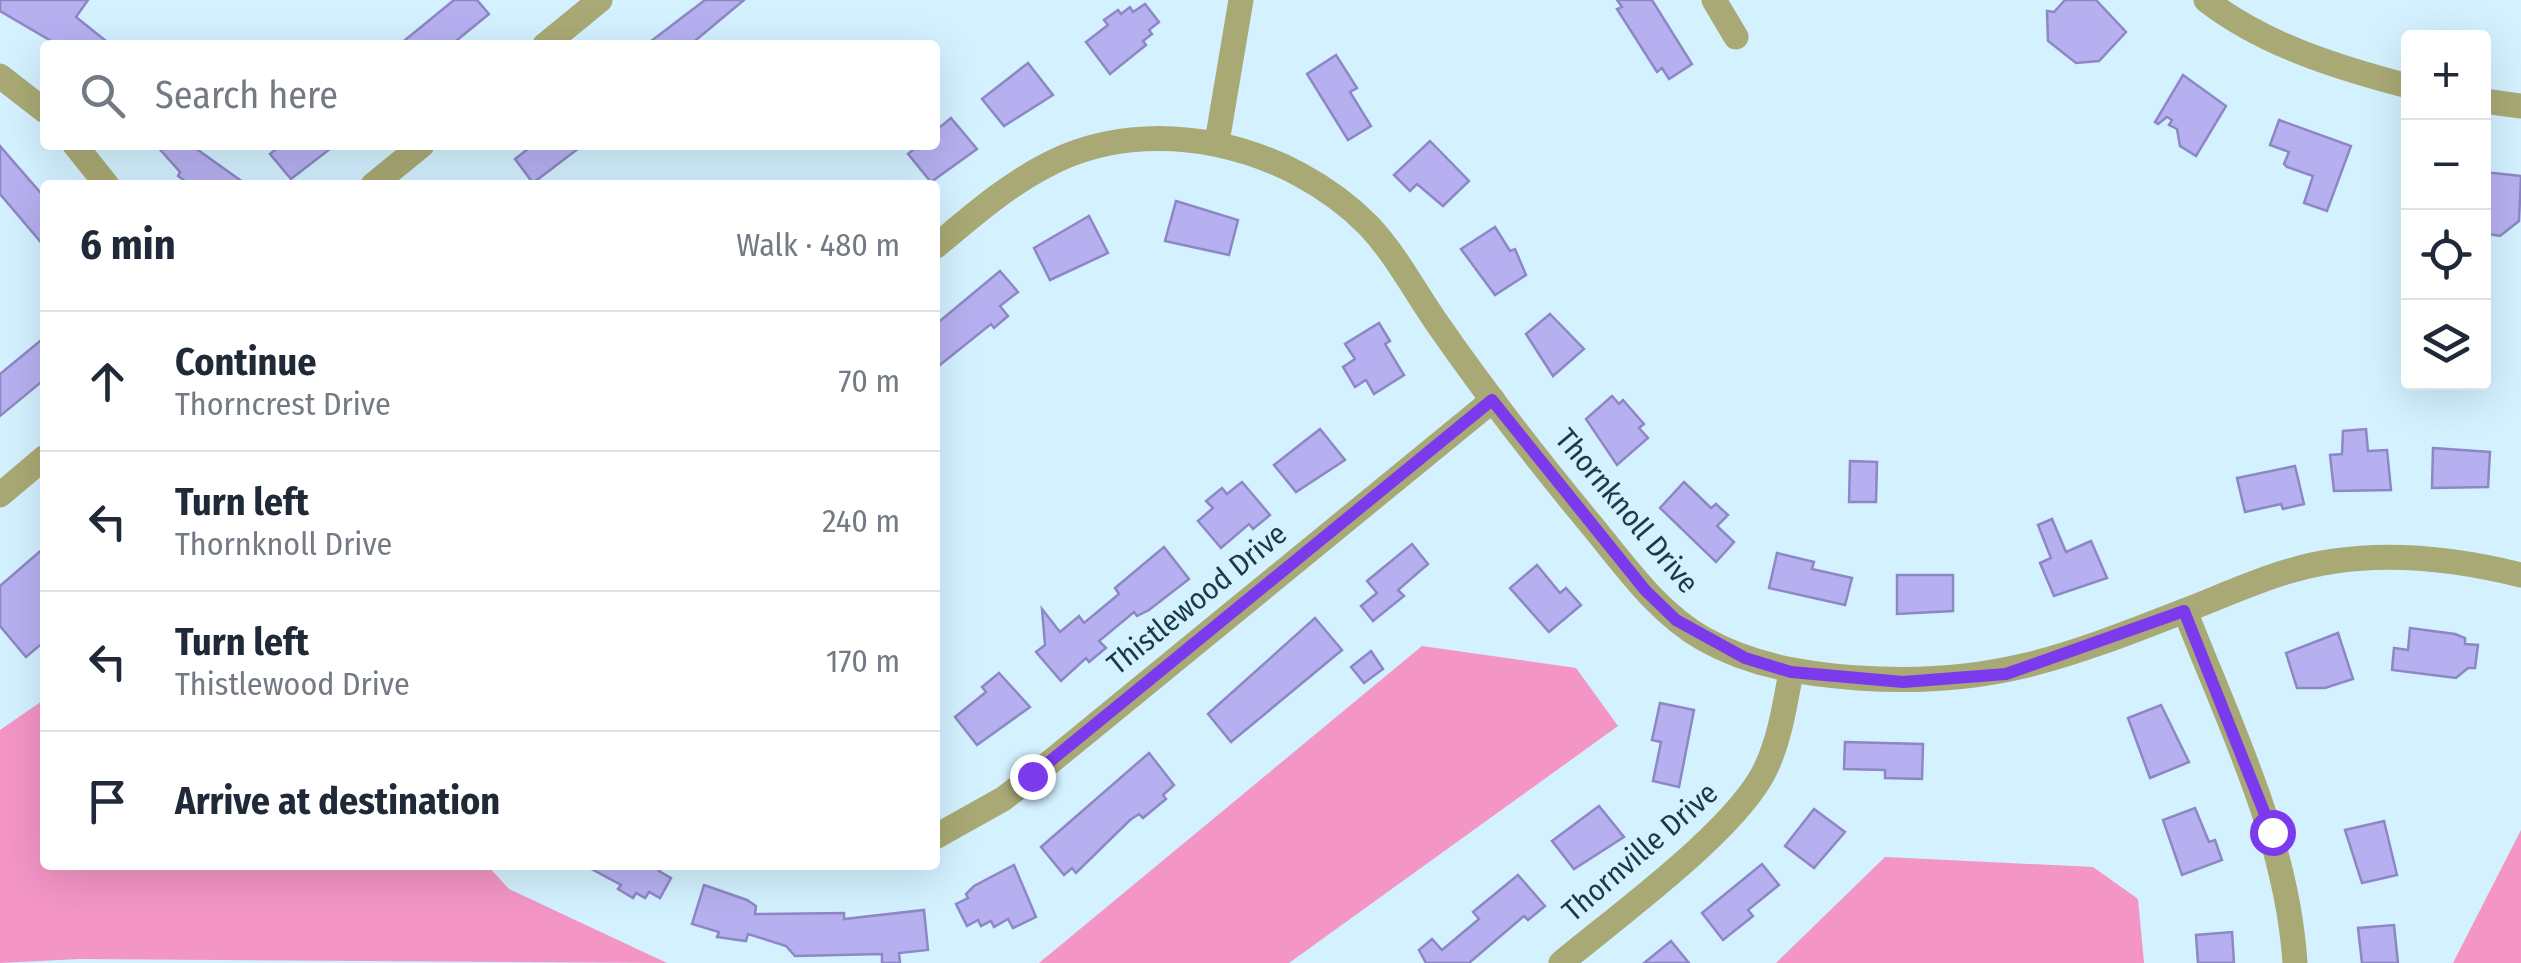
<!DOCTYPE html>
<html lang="en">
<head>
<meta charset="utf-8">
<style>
	body { margin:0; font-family:"Fira Sans Condensed",sans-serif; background:#f2f2f3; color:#1f2937 }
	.controls { position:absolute; right:30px; top:30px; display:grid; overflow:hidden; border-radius:10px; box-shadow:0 10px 40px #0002 }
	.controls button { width:90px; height:90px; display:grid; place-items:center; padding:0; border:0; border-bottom:2px solid #e0e1e3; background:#fff; color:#1f2937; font:50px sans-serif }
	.stop { position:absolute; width:30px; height:30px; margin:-22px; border:8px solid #7c3aed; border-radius:50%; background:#fff }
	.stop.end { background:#7c3aed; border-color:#fff; box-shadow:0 2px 10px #0008 }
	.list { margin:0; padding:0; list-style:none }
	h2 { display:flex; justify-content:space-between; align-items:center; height:130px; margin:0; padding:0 40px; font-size:42px }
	h2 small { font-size:32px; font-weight:400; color:#747a83 }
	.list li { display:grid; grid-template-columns:65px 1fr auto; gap:30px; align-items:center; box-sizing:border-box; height:140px; padding:0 40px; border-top:2px solid #e0e1e3 }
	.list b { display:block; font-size:38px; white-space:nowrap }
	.list p { margin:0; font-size:32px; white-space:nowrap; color:#747a83 }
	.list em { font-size:32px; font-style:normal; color:#747a83 }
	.icon { flex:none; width:55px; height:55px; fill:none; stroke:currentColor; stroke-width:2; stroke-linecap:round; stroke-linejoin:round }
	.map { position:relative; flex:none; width:2521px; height:963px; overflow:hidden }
	.search { position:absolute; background:#fff; box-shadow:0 10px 40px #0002; left:40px; top:40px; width:900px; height:110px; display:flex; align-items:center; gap:25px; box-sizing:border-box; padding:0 35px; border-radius:10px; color:#747a83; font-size:38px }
	.panel { position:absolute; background:#fff; box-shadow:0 10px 40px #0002; left:40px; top:180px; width:900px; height:690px; border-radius:10px }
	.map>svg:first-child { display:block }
	.forest { fill:#f395c5 }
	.building { fill:#b6b0f1; stroke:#8d87c5; stroke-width:2.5 }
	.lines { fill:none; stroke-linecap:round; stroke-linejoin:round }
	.minor { stroke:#a9a975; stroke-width:25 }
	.route { stroke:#7c3aed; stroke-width:12 }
	.labels { text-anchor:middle; stroke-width:8; stroke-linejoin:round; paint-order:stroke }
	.street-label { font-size:30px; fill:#193a48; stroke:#d3f1ff }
</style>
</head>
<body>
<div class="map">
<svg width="2521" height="963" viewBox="0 0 2521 963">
	<rect width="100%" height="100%" fill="#d3f1ff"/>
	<g class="forest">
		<path d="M1422,646l154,22 42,58 -329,237h-250z"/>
		<path d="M45,699v166h442l22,24 158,74 -588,-4 -79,4v-233z"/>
		<path d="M2521,830v133h-68z"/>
		<path d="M1885,857l208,10 45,32 6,64h-368z"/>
	</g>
	<g class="building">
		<path d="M0,0h88l-12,17 35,28h-53l-58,-34z"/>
		<path d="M454,0h23l12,14 -38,31h-52z"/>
		<path d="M705,0h39l-54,45h-44z"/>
		<path d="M1617,0h35l40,64 -23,15 -7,-11 -5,4 -40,-63 5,-2z"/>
		<path d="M2065,0h31l30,32 -27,29 -23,2 -28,-22 -1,-30 7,1z"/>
		<path d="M1145,4l14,18 -10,8 3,4 -9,7 3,4 -36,29 -24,-32 22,-17 -4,-5 14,-10 3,4 9,-7 3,5z"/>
		<path d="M1336,55l21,33 -7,4 21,34 -23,14 -41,-66z"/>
		<path d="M1028,63l25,32 -49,31 -22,-27z"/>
		<path d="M2183,75l43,31 -30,50 -16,-10 -3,-17 -8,-4 3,-5 -5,-3 -9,7 -3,-2z"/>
		<path d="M951,118l26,31 -46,33 -23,-28 11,-9h16v-14z"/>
		<path d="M2279,120l72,26 -24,65 -23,-8 9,-27 -26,-9 -3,-3 5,-12 -19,-7z"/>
		<path d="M1430,141l39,40 -26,25 -26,-22 -7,7 -16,-16z"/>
		<path d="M156,145h35l56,40h-57l-12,-9 2,-4z"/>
		<path d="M281,145h54l-44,34 -21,-25z"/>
		<path d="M533,145h50l-50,38 -18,-24z"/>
		<path d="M0,146l45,52v49l-45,-53z"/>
		<path d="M2484,172l37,4 -2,45 -19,15 -11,-2 -5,-7z"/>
		<path d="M1176,201l62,19 -9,35 -64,-14z"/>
		<path d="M1089,216l19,37 -58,27 -16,-32z"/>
		<path d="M1495,227l15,24 5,-2 11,26 -31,20 -34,-46z"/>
		<path d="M1000,271l18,21 -18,14 8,10 -14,12 -3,-4 -56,45v-44z"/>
		<path d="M1550,314l34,35 -31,27 -27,-42z"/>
		<path d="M1379,323l11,18 -5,3 19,31 -30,19 -8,-14 -11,7 -12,-20 12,-8 -10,-15z"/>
		<path d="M45,337v42l-45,37v-42z"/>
		<path d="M1612,396l7,8 4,-4 21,24 -5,4 9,10 -31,27 -31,-46z"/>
		<path d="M1320,429l25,31 -49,32 -22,-27z"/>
		<path d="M2366,429l2,22 19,-1 4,40 -57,1 -4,-36 12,-1 1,-23z"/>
		<path d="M2433,448l57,4 -2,35 -56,1z"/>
		<path d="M1850,461l27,1 -1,40h-27z"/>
		<path d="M2295,466l9,38 -21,5 -2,-5 -36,8 -8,-34z"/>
		<path d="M1242,482l28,33 -17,14 -4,-5 -28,24 -23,-27 15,-13 -7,-7 16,-13 5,6z"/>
		<path d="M1684,482l27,26 5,-4 12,11 -11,11 17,16 -18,20 -56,-54z"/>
		<path d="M2052,519l14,33 25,-11 16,37 -53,18 -14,-33 11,-5 -13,-33z"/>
		<path d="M1412,544l16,20 -30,26 6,6 -31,25 -12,-15 16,-13 -10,-12z"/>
		<path d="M45,547v94l-19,16 -26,-31v-40z"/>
		<path d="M1164,547l25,32 -40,31 -12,6 -3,-4 -35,29 7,7 -17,14 -3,-4 -25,23 -25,-29 9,-7 -3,-36 18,23 19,-16 5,7 35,-29 -4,-6z"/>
		<path d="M1777,553l37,9 -2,7 40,9 -7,27 -76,-17z"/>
		<path d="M1537,565l23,28 6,-5 15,17 -32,27 -39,-44z"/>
		<path d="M1897,575h56v36l-56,3z"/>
		<path d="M1315,618l27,32 -111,92 -23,-28z"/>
		<path d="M2410,628l45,6 10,4v6l13,1 -3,23h-7l-12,10 -64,-8 2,-22 14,2z"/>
		<path d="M2338,633l15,46 -28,9h-28l-11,-35z"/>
		<path d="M1371,651l12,18 -19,14 -13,-16z"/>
		<path d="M999,673l31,34 -53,38 -22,-28 31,-25 -4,-5z"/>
		<path d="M1660,703l34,7 -15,77 -26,-6 8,-39 -9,-2z"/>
		<path d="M2161,705l28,57 -39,16 -22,-60z"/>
		<path d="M1845,742l78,2 -1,35 -37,-1v-8l-41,-1z"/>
		<path d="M1149,753l25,32 -11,10 3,4 -23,19 -4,-4 -9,6 -54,53 -4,-5 -8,7 -23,-28z"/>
		<path d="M1599,806l25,31 -50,32 -22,-28z"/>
		<path d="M2195,808l14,34 6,-2 7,20 -40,15 -19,-55z"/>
		<path d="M1814,809l31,23 -31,36 -29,-22z"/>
		<path d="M2384,821l13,54 -35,8 -17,-53z"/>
		<path d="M1762,864l17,21 -31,25 5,6 -30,24 -21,-27z"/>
		<path d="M584,865h79l-4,6 12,7 -11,20 -11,-6 -4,6 -9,-5 -3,5 -15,-9 3,-4z"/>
		<path d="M1014,865l22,52 -23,11 -5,-9 -14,8 -3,-6 -10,5 -3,-6 -11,6 -11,-22 12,-6 -2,-4 8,-8z"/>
		<path d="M1518,875l27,31 -17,14 -4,-4 -55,47h-43l-7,-13 13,-11 10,11 37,-31 -6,-7z"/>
		<path d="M704,885l43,15 9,6 -1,8 89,-1v6l80,-9 4,40 -29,3 1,10h-18v-9l-87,2 -9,-10 -38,-12 -2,7 -29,-4 2,-5 -27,-8z"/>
		<path d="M2394,925l4,38h-36l-4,-35z"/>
		<path d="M2232,932l2,31h-36l-2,-28z"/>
		<path d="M1671,941l18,22h-45z"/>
	</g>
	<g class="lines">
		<g class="minor">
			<path d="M1714,0l22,37"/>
			<path d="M2206,0c58,45 133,68 202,86"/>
			<path d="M545,45l55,-45"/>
			<path d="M0,76l45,35"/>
			<path d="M2484,101l37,5"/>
			<path d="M1217,142l24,-142"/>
			<path d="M75,145l32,40"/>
			<path d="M373,185l49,-40"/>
			<path d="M935,247c36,-30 72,-62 114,-83 103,-53 241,-19 320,62 28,30 46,66 70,100 48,69 100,136 154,201 33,40 65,86 111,112 48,27 100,35 154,39 131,9 206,-20 326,-67 49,-19 98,-43 151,-50 62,-9 125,-1 186,14"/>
			<path d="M0,495l45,-38"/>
			<path d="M2185,611c45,115 102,228 110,352"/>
			<path d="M935,837l68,-38 29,-22 461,-377"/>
			<path d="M1561,963c55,-46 177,-134 205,-195 14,-30 19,-64 25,-96"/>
		</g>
	</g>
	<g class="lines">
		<path class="route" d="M1032,776l460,-376 153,190 31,30 69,38 46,14 112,10 103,-8 178,-63 88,221"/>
	</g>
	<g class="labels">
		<g class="street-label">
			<text transform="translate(1627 511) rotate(50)" y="10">Thornknoll Drive</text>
			<text transform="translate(1197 599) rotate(-39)" y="10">Thistlewood Drive</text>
			<text transform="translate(1640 852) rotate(-41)" y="10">Thornville Drive</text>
		</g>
	</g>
</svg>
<div class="controls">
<button>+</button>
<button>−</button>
<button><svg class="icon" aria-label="locate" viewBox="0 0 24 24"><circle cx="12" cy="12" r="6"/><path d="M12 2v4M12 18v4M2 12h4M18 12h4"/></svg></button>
<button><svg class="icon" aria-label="layers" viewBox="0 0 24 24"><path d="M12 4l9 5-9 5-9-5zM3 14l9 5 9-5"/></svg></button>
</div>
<div class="stop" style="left:2272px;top:832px"></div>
<div class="stop end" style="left:1032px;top:776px"></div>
<div class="search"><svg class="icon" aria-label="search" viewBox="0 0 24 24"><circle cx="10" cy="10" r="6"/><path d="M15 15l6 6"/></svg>Search here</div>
<section class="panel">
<h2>6 min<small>Walk · 480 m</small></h2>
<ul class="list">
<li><svg class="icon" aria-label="ahead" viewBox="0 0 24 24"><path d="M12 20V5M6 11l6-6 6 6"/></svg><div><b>Continue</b><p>Thorncrest Drive</p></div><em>70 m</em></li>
<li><svg class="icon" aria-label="left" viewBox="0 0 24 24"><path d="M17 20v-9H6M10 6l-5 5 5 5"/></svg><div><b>Turn left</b><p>Thornknoll Drive</p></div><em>240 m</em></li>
<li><svg class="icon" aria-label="left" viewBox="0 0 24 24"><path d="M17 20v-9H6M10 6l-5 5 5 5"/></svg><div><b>Turn left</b><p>Thistlewood Drive</p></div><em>170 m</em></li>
<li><svg class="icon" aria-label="arrive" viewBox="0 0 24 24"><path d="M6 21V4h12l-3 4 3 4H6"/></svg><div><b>Arrive at destination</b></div></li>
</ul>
</section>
</div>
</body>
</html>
